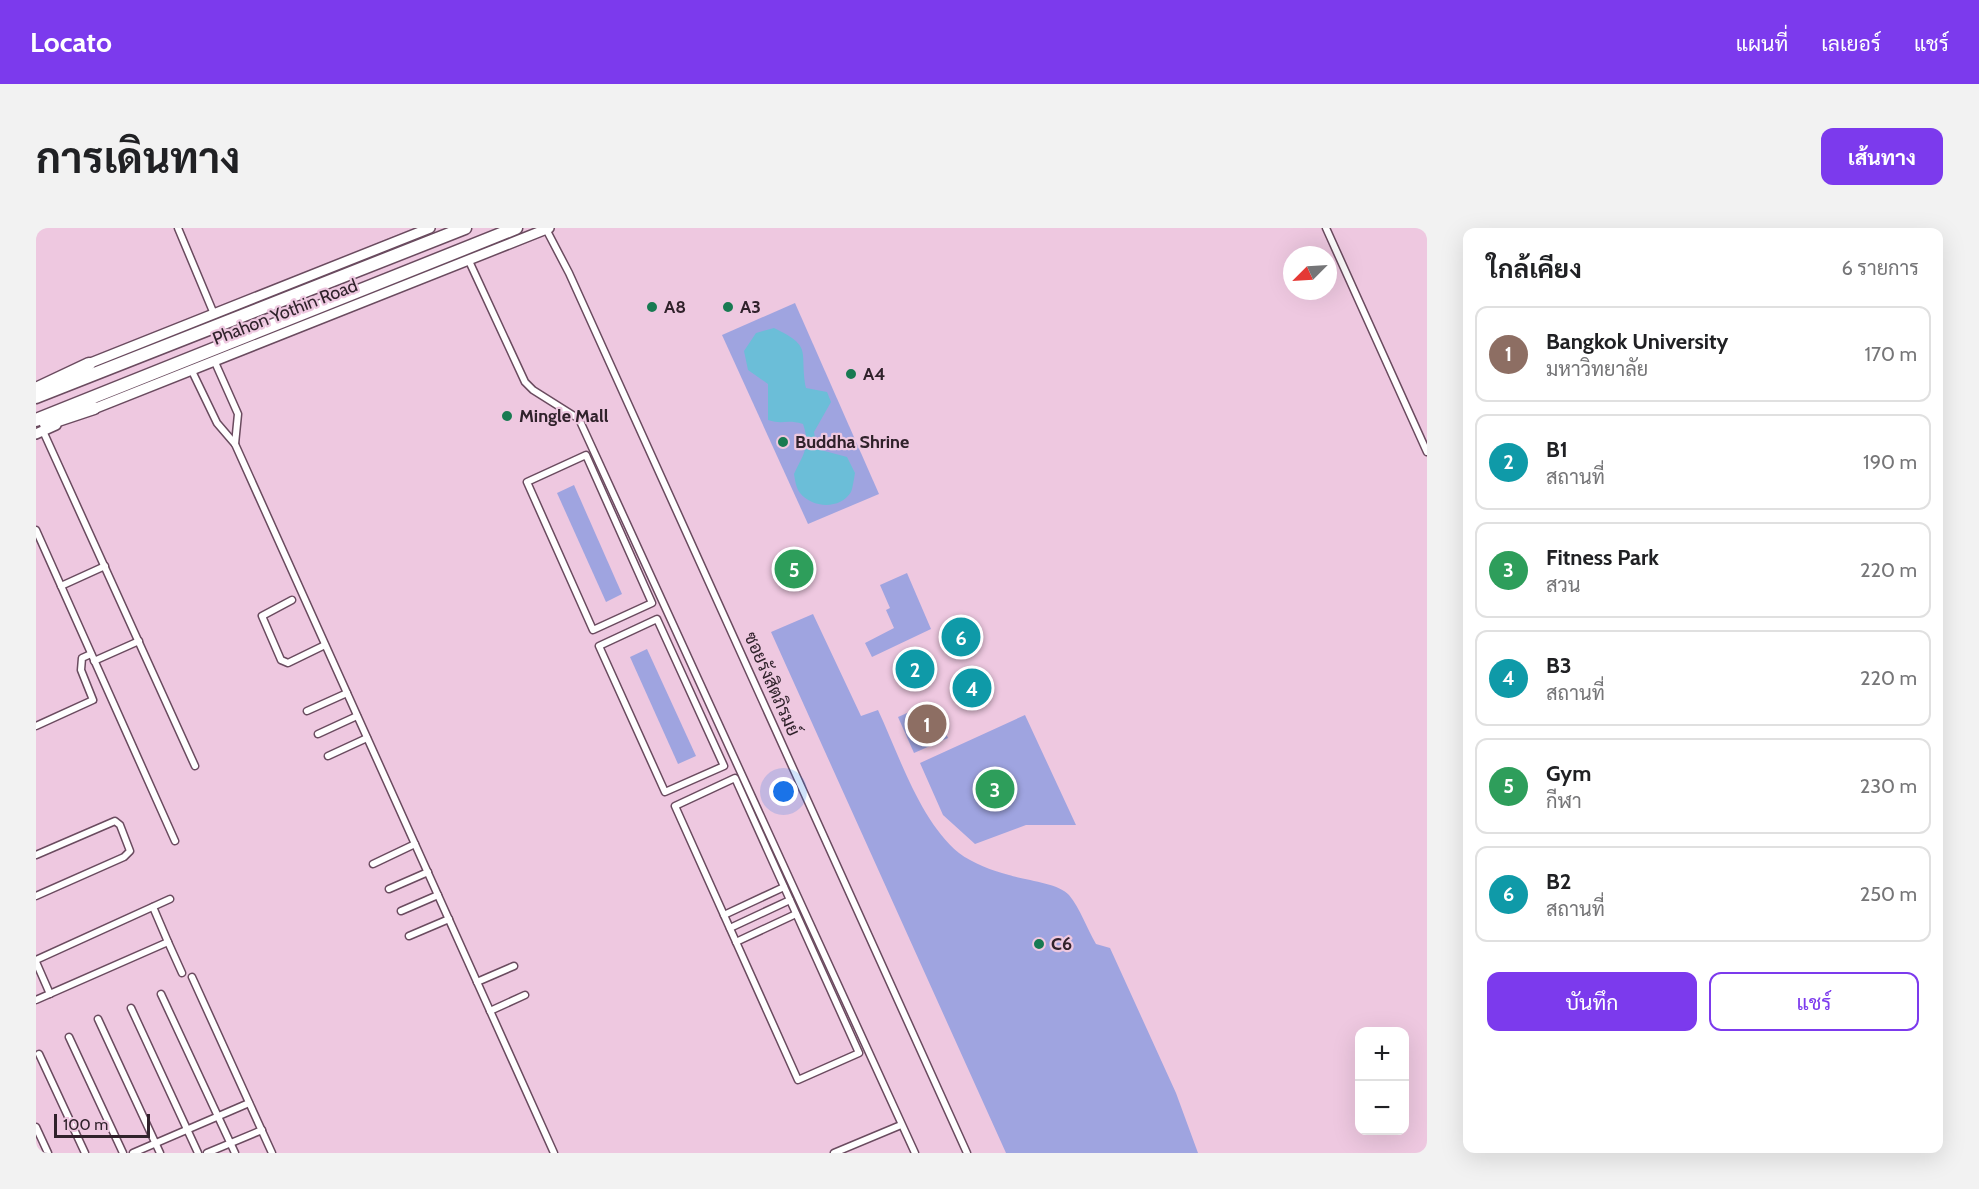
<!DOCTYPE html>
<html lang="th">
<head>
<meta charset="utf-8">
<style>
	body { margin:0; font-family:Cabin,Sarabun,sans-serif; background:#f2f2f2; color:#202124 }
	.controls { position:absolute; right:18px; bottom:18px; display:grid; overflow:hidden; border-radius:12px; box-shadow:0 6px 24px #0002 }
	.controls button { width:54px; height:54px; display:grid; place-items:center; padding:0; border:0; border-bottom:2px solid #e0e0e0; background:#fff; color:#202124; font:30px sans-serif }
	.compass { position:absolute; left:1247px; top:18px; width:54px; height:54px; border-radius:50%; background:#fff; box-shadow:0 6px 24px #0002; rotate:246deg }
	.scale { position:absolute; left:18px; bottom:15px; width:96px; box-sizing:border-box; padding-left:6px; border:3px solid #30222b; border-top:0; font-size:16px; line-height:21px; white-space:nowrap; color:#30222b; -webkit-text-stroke:4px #eec8e0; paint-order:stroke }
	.you { position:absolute; left:748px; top:564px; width:21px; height:21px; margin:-15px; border:4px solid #fff; border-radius:50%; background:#1a73e8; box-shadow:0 0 0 9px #1a73e833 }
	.badge { display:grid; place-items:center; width:39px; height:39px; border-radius:50%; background:#7c3aed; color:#fff; font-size:20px; font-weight:700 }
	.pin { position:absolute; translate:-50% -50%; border:3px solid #fff; box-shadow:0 2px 6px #0006 }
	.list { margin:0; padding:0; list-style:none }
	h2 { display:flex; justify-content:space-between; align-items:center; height:78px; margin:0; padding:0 24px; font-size:26px }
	h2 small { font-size:20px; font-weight:400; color:#757577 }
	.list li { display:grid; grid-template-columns:39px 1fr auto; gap:18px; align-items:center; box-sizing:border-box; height:96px; margin:0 12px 12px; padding:0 12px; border:2px solid #e0e0e0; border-radius:12px }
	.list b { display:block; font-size:22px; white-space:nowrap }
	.list p { margin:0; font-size:20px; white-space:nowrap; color:#757577 }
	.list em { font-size:20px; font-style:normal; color:#757577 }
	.actions { display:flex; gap:12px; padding:18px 24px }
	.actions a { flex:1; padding:14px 0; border:2px solid #7c3aed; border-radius:12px; text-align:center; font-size:21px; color:#7c3aed }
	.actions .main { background:#7c3aed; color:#fff }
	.map { position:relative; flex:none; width:1391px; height:925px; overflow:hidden; border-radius:12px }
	header { display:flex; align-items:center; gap:36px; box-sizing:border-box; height:84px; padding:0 30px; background:#7c3aed; color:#fff }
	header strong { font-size:28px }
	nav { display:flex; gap:33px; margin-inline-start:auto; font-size:21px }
	.intro { display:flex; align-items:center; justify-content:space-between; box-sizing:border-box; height:144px; padding:0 36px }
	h1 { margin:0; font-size:42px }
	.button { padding:15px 27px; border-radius:12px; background:#7c3aed; color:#fff; font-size:21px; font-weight:700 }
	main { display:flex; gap:36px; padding:0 36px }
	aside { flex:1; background:#fff; border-radius:12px; box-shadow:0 6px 24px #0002 }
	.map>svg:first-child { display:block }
	.green { fill:#9fa4e0 }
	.water { fill:#6bbed8 }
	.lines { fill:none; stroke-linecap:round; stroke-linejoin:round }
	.street-casing { stroke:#6a4b5f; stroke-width:9 }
	.secondary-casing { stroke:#6a4b5f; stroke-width:12 }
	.highway-casing { stroke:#6a4b5f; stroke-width:15 }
	.street { stroke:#fff; stroke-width:6 }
	.secondary { stroke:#fff; stroke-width:9 }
	.highway { stroke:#fff; stroke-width:12 }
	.poi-dot { fill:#187a52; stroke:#eec8e0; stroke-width:2 }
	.labels { text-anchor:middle; stroke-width:4.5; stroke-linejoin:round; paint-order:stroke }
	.poi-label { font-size:18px; font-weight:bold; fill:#30222b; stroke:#eec8e0; text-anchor:start }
	.street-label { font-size:18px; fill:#30222b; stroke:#eec8e0 }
</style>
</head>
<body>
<header>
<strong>Locato</strong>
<nav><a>แผนที่</a><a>เลเยอร์</a><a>แชร์</a></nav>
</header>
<div class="intro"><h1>การเดินทาง</h1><a class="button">เส้นทาง</a></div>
<main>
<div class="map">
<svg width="1391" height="925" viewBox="0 0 1391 925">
	<rect width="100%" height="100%" fill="#eec8e0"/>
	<g class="green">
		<path d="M759,75l84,191 -71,30 -86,-189z"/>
		<path d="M538,257l48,109 -16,8 -49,-109z"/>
		<path d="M871,345l24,56 -59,28 -7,-14 29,-15 -8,-18 4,-2 -10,-23z"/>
		<path d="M777,386l48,102 17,-6c21,45 42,111 81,143 13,10 34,18 50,22 15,5 50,8 60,20 11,13 18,34 27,49l14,4 66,145 22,60h-192l-235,-521z"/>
		<path d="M611,421l49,107 -18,8 -48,-107z"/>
		<path d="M896,474l16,36 -34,15 -16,-36z"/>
		<path d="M989,487l51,110h-50l-51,19 -32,-29 -23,-52z"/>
	</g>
	<path class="water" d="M738,100c40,19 25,23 32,60l21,4 4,10 -17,30 3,17 30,8 8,16c-1,5 -2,14 -4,19 -11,18 -39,16 -51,1 -4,-5 -5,-13 -6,-19 9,-20 17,-27 9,-50 -17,-5 -20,1 -35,-4v-36l-20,-14 -4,-19 12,-18z"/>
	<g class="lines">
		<defs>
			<g id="street">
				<path d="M142,0l36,86"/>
				<path d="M1290,0l101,224"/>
				<path d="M510,1l23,44 398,880"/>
				<path d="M433,33l56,121 8,8 46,29 336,734"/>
				<path d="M178,132l24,54 -3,30"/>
				<path d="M155,141l26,54 18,21 319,709"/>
				<path d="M7,203l152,335"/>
				<path d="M550,227l66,148 -59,27 -66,-148z"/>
				<path d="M0,302l139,311"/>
				<path d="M25,358l44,-20"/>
				<path d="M256,372l-30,16 19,44 7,3 37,-18"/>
				<path d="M621,391l67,147 -59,26 -66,-146z"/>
				<path d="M58,433l45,-20"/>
				<path d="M271,483l40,-18"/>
				<path d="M0,498l57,-26 -12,-30 1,-12 9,-4"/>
				<path d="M282,506l39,-18"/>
				<path d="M292,528l39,-18"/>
				<path d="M699,550l124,275 -61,27 -123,-274z"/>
				<path d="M0,627l79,-34 5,4 10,26 -6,6 -88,39"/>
				<path d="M337,636l42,-20"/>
				<path d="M353,661l39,-17"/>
				<path d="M365,683l37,-16"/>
				<path d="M688,687l60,-28"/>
				<path d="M694,700l60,-28"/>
				<path d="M373,708l40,-17"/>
				<path d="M132,714l14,31"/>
				<path d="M700,714l60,-28"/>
				<path d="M0,732l134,-61"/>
				<path d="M0,734l14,32"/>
				<path d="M156,749l80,176"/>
				<path d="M441,754l37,-16"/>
				<path d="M125,766l74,159"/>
				<path d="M0,772l132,-58 -15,-35"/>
				<path d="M95,780l67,145"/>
				<path d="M454,783l35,-16"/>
				<path d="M62,791l62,134"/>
				<path d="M33,809l54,116"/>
				<path d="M3,826l46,99"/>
				<path d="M0,899l12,26"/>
				<path d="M97,925l116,-50"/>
				<path d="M171,925l55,-23"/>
				<path d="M798,925l67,-28"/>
			</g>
			<g id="secondary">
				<path d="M47,138l347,-138"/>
				<path d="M55,182l458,-182"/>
				<path d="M0,206l20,-9"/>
			</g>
			<g id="highway">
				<path d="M0,161l53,-25"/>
				<path d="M0,169l429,-169"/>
				<path d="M0,192l480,-192"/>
				<path d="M10,196l48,-16"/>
			</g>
		</defs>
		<use href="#street" class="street-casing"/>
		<use href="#secondary" class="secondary-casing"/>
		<use href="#highway" class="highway-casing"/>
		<use href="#street" class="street"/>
		<use href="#secondary" class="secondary"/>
		<use href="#highway" class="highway"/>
	</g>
	<g class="poi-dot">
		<circle cx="616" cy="79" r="6"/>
		<circle cx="692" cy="79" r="6"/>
		<circle cx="815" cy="146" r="6"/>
		<circle cx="471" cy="188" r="6"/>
		<circle cx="747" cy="214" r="6"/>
		<circle cx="1003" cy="716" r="6"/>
	</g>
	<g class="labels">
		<g class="poi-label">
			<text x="628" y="85">A8</text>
			<text x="704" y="85">A3</text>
			<text x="827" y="152">A4</text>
			<text x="483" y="194">Mingle Mall</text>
			<text x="759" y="220">Buddha Shrine</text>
			<text x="1015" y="722">C6</text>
		</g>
		<g class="street-label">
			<text transform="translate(249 84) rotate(-21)" y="6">Phahon Yothin Road</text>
			<text transform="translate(736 456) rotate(66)" y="6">ซอยรังสิตภิรมย์</text>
		</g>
	</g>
</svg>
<div class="controls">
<button>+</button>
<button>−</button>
</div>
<svg class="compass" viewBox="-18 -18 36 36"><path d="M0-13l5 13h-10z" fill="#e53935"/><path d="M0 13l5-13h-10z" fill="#757577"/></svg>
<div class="scale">100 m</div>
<div class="you"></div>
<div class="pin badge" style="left:891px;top:496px;background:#8d6e63">1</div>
<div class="pin badge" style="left:879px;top:441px;background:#0f9aa8">2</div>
<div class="pin badge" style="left:959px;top:561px;background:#2e9e5b">3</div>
<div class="pin badge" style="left:936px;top:460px;background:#0f9aa8">4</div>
<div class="pin badge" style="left:758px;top:341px;background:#2e9e5b">5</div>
<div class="pin badge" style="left:925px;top:409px;background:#0f9aa8">6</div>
</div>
<aside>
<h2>ใกล้เคียง<small>6 รายการ</small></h2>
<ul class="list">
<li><span class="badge" style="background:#8d6e63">1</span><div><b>Bangkok University</b><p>มหาวิทยาลัย</p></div><em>170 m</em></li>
<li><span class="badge" style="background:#0f9aa8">2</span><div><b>B1</b><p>สถานที่</p></div><em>190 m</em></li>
<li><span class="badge" style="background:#2e9e5b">3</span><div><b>Fitness Park</b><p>สวน</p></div><em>220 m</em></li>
<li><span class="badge" style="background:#0f9aa8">4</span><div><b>B3</b><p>สถานที่</p></div><em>220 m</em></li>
<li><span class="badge" style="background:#2e9e5b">5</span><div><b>Gym</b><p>กีฬา</p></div><em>230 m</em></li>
<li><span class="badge" style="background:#0f9aa8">6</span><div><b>B2</b><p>สถานที่</p></div><em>250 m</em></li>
</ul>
<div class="actions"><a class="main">บันทึก</a><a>แชร์</a></div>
</aside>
</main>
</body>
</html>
